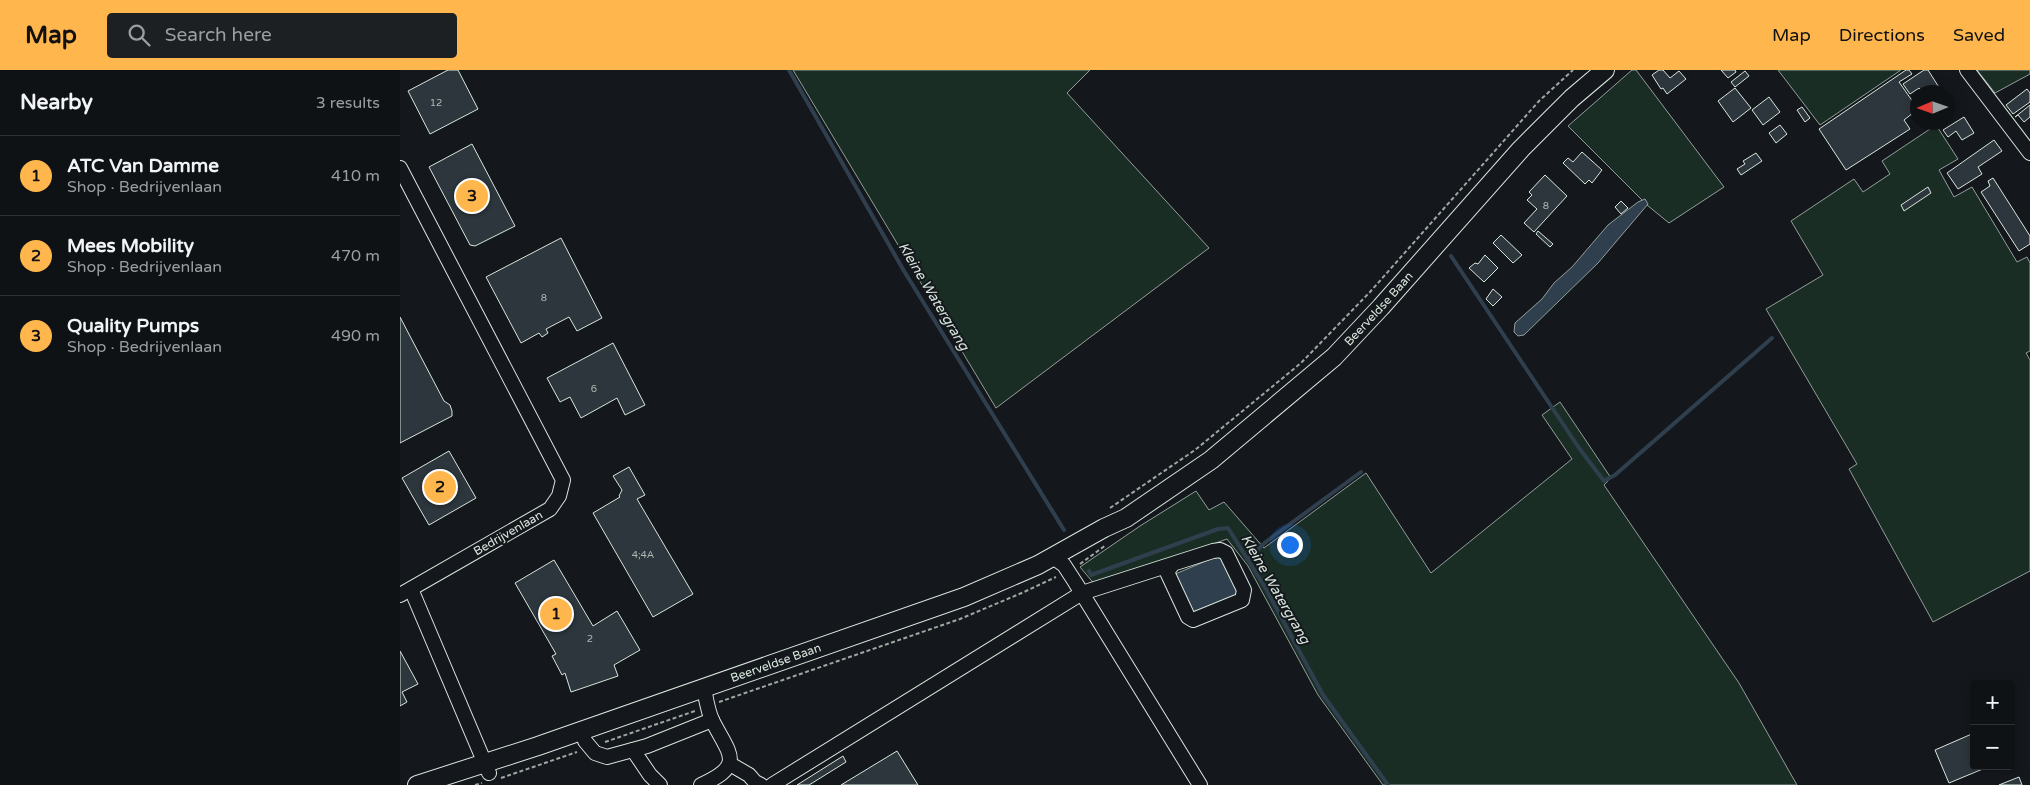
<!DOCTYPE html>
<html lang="en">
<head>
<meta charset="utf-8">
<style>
	body { margin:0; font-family:"Varela Round",sans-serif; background:#1d2022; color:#f1f3f6 }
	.controls { position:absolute; right:15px; bottom:15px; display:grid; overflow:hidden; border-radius:5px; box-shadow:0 2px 12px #0003 }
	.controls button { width:45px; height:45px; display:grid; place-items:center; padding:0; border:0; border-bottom:1px solid #2f3234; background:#0f1215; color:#f1f3f6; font:25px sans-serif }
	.compass { position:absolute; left:1510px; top:15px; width:45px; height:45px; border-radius:50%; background:#0f1215; box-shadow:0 2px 12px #0003; rotate:268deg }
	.you { position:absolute; left:889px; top:474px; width:18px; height:18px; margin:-12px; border:4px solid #fff; border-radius:50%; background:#1a73e8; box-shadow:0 0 0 8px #1a73e833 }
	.badge { display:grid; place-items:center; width:32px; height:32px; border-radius:50%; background:#ffb74d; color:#111; font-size:16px; font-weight:700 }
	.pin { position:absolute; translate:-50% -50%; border:2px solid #fff; box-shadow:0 1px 5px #0006 }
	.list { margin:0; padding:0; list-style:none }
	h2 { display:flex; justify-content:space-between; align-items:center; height:65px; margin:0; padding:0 20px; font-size:21px }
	h2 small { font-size:16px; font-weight:400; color:#9b9ea0 }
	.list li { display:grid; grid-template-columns:32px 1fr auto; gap:15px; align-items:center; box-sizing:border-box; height:80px; padding:0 20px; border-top:1px solid #2f3234 }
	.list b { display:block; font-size:19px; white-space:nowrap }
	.list p { margin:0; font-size:16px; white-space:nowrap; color:#9b9ea0 }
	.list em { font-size:16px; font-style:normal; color:#9b9ea0 }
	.icon { flex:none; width:28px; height:28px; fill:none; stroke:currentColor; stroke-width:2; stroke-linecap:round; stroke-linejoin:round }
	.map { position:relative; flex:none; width:1630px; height:715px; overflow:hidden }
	header { display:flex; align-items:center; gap:30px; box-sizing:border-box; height:70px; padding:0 25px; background:#ffb74d; color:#111 }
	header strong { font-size:24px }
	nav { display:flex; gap:28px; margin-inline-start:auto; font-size:18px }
	.search { width:350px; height:45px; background:#1d2022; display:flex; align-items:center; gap:12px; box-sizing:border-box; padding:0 18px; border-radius:5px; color:#9b9ea0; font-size:19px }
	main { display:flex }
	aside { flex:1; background:#0f1215 }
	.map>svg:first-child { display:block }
	.green { fill:#1a2d24; stroke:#939e99 }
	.water { fill:#2f3f4d; stroke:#939e99 }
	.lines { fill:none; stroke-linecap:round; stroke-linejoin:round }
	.stream { stroke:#2f3f4d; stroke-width:4 }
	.building { fill:#2c363c; stroke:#d8e6dc }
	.minor-casing { stroke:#d8e6dc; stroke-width:16 }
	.major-casing { stroke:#d8e6dc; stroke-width:20 }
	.path { stroke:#9da8a2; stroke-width:2; stroke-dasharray:4 2.5; stroke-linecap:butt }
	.minor { stroke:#14181c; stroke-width:14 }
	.major { stroke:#14181c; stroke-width:18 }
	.labels { text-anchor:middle; stroke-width:4; stroke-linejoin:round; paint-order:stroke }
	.number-label { font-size:10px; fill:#adbab4 }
	.street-label { font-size:12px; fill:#d8e6dc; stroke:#14181c }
	.water-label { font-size:14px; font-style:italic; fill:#d8e6dc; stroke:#14181c }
</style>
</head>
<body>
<header>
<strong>Map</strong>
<div class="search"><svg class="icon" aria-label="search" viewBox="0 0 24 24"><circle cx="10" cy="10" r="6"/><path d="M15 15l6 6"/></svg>Search here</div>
<nav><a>Map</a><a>Directions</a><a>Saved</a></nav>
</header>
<main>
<aside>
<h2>Nearby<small>3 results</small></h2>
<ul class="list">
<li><span class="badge">1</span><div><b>ATC Van Damme</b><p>Shop · Bedrijvenlaan</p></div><em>410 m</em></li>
<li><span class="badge">2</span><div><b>Mees Mobility</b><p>Shop · Bedrijvenlaan</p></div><em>470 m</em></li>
<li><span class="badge">3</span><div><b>Quality Pumps</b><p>Shop · Bedrijvenlaan</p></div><em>490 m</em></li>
</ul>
</aside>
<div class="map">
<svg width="1630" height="715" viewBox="0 0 1630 715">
	<rect width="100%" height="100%" fill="#14181c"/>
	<g class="green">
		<path d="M393,0h297l-23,23 142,155 -213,160z"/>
		<path d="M1232,0h4l88,117 -55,36 -22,-18 -79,-79z"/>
		<path d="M1378,0h123l-81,55z"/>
		<path d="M1577,0h53v4l-35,19z"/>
		<path d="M1536,55l22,34 -19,11 15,27 18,-10 45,75 10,-5 3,6v88l-4,2 4,7v211l-97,51 -84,-153 8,-5 -91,-155 57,-34 -32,-54 63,-42 9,13 27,-18 -8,-13z"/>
		<path d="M1160,332l51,76 -7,7 135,198 58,102h-414l-65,-90 -70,-129 -21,-27 -131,47 -16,-19 60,-41 56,-35 13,19 15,-8 40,46 102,-75 65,100 141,-114 -30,-44z"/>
	</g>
	<g class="water">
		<path d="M1245,129l3,5 -50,59 -74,72 -6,1 -4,-4 1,-9 27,-24 12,-16 18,-16 36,-42 30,-23z"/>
		<path d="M820,485l11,18 8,22 -46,21 -20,-41z"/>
	</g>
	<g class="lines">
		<g class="stream">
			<path d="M389,0l115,201 160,259"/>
			<path d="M1051,186l128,192 25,33 11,-6 157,-137"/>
			<path d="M847,489l20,-18 94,-69"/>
			<path d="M689,501l2,4 127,-46 10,-1 38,61 57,106 65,90"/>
		</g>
	</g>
	<g class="building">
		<path d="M48,0h10l20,39 -48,25 -22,-43z"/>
		<path d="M1259,0h4l7,8 9,-7 7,8 -19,15 -4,-6 -2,1 -9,-14z"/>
		<path d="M1321,0h14l1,2 -8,6z"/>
		<path d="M1506,0h3l3,4 -13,8 19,27 -14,11 6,9 -64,41 -27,-41z"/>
		<path d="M1524,0h4l14,22h-20l-3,-4 -9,6 -7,-10z"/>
		<path d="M1345,1l4,5 -14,11 -4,-5z"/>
		<path d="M1335,18l16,20 -18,14 -15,-21z"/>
		<path d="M1627,19l3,4v9l-17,12 -7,-9z"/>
		<path d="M1369,27l11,15 -17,13 -11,-15z"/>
		<path d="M1630,35v12l-6,5 -6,-7 -3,2z"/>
		<path d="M1402,37l8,11 -5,4 -8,-12z"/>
		<path d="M1564,47l10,16 -12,7 -6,-9 -8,6 -5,-7z"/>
		<path d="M1380,55l7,9 -11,9 -7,-10z"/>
		<path d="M1594,70l8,11 -24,16 4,7 -24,15 -11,-16z"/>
		<path d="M72,74l43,82 -40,20 -5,-1 -41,-78z"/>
		<path d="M1182,82l20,18 -10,13 -3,-3 -4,4 -22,-21 5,-5 5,4z"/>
		<path d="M1356,83l6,8 -21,14 -4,-6 8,-5 -2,-3z"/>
		<path d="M1145,105l22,21 -33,36 -10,-9 13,-14 -10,-9 5,-5 -3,-3z"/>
		<path d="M1593,108l37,58v8l-11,7 -38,-59 9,-6 -2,-5z"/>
		<path d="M1528,117l3,6 -27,18 -3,-6z"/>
		<path d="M1221,131l7,7 -7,6 -6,-7z"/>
		<path d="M1138,161l15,13 -3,3 -14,-13z"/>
		<path d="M1101,165l21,20 -9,8 -20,-20z"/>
		<path d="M161,168l41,80 -25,13 -8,-14 -23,12 2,4 -6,4 -3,-4 -18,10 -35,-66z"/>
		<path d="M1085,185l13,13 -14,14 -15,-14 6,-5 3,1z"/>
		<path d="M1093,219l9,8 -9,9 -7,-7z"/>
		<path d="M0,247l44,84 6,4 2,6v5l-52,27z"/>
		<path d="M213,273l32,62 -20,10 -8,-17 -36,20 -11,-21 -10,5 -13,-24z"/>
		<path d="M49,381l27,47 -47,27 -27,-47z"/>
		<path d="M229,397l16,28 -8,4 56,95 -40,23 -60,-104 27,-16 -1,-1 3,-6 -9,-14z"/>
		<path d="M154,490l39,66 24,-15 23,39 -26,15 4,11 -47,16 -6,-19 -3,2 -10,-19 4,-2 -41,-71z"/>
		<path d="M0,581l18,33 -16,8 5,10 -7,4z"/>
		<path d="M1574,663v33h16l-41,17 -14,-33z"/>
		<path d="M497,681l21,34h-77z"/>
		<path d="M443,686l3,6 -37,23h-12z"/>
		<path d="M1619,707l3,8h-23z"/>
	</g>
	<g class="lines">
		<defs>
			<g id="minor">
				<path d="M1567,0l63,83"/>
				<path d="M0,98l163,312 -4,16 -9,13 -150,86"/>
				<path d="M653,487l11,8 11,17 125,203"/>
				<path d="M11,519l78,184"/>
				<path d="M185,671l10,12 12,4 40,-11 65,-26"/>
				<path d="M233,680l17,25 10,10"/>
				<path d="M330,694l19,11 6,7 6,3"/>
				<path d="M301,715c44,-20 29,-30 12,-63 -5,-9 -7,-23 -9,-34"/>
				<path d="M372,715l310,-192 131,-42 7,-1 6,3 18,37 -2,10 -49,20 -5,-3 -21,-45 6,-8"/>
			</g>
			<g id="major">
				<path id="s1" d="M17,715l121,-39 426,-149 74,-32 66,-37 22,-10 85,-58 123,-103 47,-50 140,-158 51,-51 33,-28"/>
			</g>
		</defs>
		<use href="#minor" class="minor-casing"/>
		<use href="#major" class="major-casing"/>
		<g class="path">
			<path d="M710,438l85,-58 106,-87 69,-71 169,-191 34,-31"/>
			<path d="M680,494l26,-19"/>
			<path d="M319,632l241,-83 64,-27 32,-15"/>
			<path d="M205,672l90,-31"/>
			<path d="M101,708l76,-26"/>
			<path d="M75,715l7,-2"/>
		</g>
		<use href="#minor" class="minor"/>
		<use href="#major" class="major"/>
	</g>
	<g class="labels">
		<g class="number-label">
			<text x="36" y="36">12</text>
			<text x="1146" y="139">8</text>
			<text x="144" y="231">8</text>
			<text x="194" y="322">6</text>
			<text x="243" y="488">4;4A</text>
			<text x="190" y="572">2</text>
		</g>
		<g class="street-label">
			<text dy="4" stroke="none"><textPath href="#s1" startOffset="1088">Beerveldse Baan</textPath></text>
			<text transform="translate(108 463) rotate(-30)" y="4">Bedrijvenlaan</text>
			<text dy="4" stroke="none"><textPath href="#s1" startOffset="379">Beerveldse Baan</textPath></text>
		</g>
		<g class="water-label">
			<text transform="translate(534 226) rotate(59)" y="5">Kleine Watergrang</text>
			<text transform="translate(876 519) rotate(60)" y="5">Kleine Watergrang</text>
		</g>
	</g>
</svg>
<div class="controls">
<button>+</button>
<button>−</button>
</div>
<svg class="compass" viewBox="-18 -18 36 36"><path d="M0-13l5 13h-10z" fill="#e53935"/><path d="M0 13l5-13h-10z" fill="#9b9ea0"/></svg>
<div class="you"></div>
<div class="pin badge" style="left:156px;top:544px">1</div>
<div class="pin badge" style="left:40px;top:417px">2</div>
<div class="pin badge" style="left:72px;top:126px">3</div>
</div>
</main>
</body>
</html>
